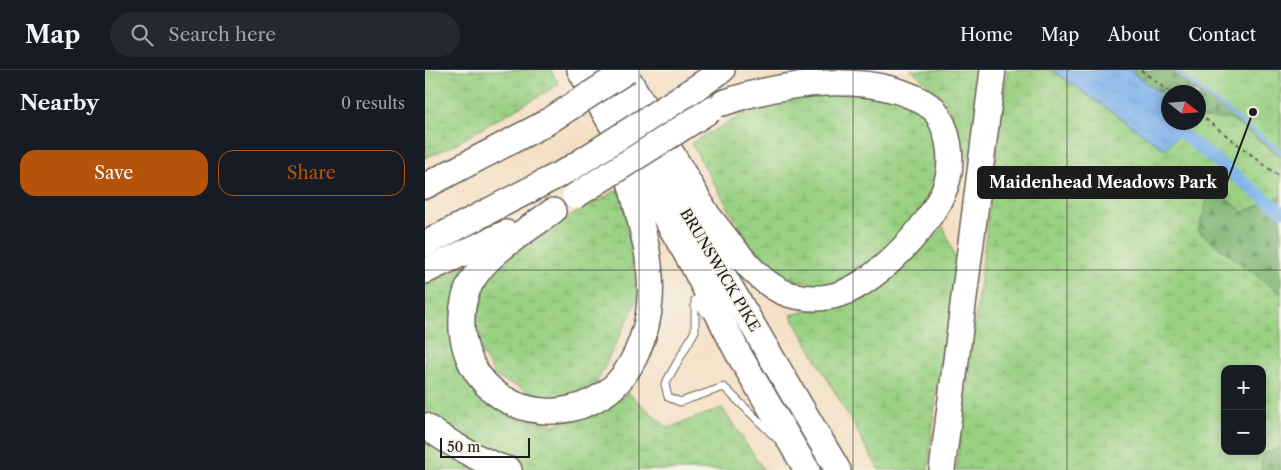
<!DOCTYPE html>
<html lang="en">
<head>
<meta charset="utf-8">
<style>
	body { margin:0; font-family:"Libre Caslon Text",serif; background:#242831; color:#f1f3f6 }
	.controls { position:absolute; right:15px; bottom:15px; display:grid; overflow:hidden; border-radius:10px; box-shadow:0 2px 8px #0003 }
	.controls button { width:45px; height:45px; display:grid; place-items:center; padding:0; border:0; border-bottom:1px solid #363941; background:#171b24; color:#f1f3f6; font:25px sans-serif }
	.compass { position:absolute; left:736px; top:15px; width:45px; height:45px; border-radius:50%; background:#171b24; box-shadow:0 2px 8px #0003; rotate:107deg }
	.scale { position:absolute; left:15px; bottom:12px; width:90px; box-sizing:border-box; padding-left:5px; border:2px solid #1c1c1c; border-top:0; font-size:14px; line-height:18px; white-space:nowrap; color:#1c1c1c; -webkit-text-stroke:4px #f7f3e8; paint-order:stroke }
	.list { margin:0; padding:0; list-style:none }
	h2 { display:flex; justify-content:space-between; align-items:center; height:65px; margin:0; padding:0 20px; font-size:21px }
	h2 small { font-size:16px; font-weight:400; color:#9ea1a6 }
	.actions { display:flex; gap:10px; padding:15px 20px }
	.actions a { flex:1; padding:11px 0; border:1px solid #b45309; border-radius:15px; text-align:center; font-size:18px; color:#b45309 }
	.actions .main { background:#b45309; color:#fff }
	.icon { flex:none; width:28px; height:28px; fill:none; stroke:currentColor; stroke-width:2; stroke-linecap:round; stroke-linejoin:round }
	.map { position:relative; flex:none; width:856px; height:400px; overflow:hidden }
	header { display:flex; align-items:center; gap:30px; box-sizing:border-box; height:70px; padding:0 25px; background:#171b24; border-bottom:1px solid #363941 }
	header strong { font-size:24px }
	nav { display:flex; gap:28px; margin-inline-start:auto; font-size:18px }
	.search { width:350px; height:45px; background:#242831; display:flex; align-items:center; gap:12px; box-sizing:border-box; padding:0 18px; border-radius:28px; color:#9ea1a6; font-size:19px }
	main { display:flex }
	aside { flex:1; background:#171b24 }
	.map>svg:first-child { display:block }
	.forest { fill:url(#forest-firs); stroke:#4b6746 }
	.wetland { fill:url(#wetland-marsh); stroke:#5a764f; fill-rule:evenodd }
	.park { fill:url(#park-crowns); stroke:#5a764f }
	.water { fill:url(#water-ripples); stroke:#4e6884 }
	.lines { fill:none; stroke-linecap:round; stroke-linejoin:round }
	.stream { stroke:#7fb3ec; stroke-width:4 }
	.canal { stroke:#7fb3ec; stroke-width:12 }
	.lane-casing { stroke:#686056; stroke-width:9 }
	.highway-casing { stroke:#686056; stroke-width:28 }
	.path { stroke:#686056; stroke-width:2; stroke-dasharray:4 4; stroke-linecap:butt }
	.lane { stroke:#fff; stroke-width:7 }
	.highway { stroke:#fff; stroke-width:25 }
	.highway-bridge-casing { stroke:#686056; stroke-width:28; stroke-linecap:butt }
	.highway-bridge { stroke:#fff; stroke-width:25 }
	.grid { fill:none; stroke:#1c1c1c; stroke-width:1; stroke-opacity:0.55 }
	.labels { text-anchor:middle; stroke-width:4; stroke-linejoin:round; paint-order:stroke }
	.street-label { font-size:15px; fill:#1c1c1c; stroke:#f7f3e8 }
	.leader { fill:none; stroke:#1c1c1c; stroke-width:2 }
	.callout-dot { fill:#1c1c1c; stroke:#f7f3e8; stroke-width:2 }
	.callout { fill:#1c1c1c; stroke:#1c1c1c; stroke-width:2 }
	.callout-label { font-size:16px; text-anchor:middle; font-weight:bold; fill:#fff }
</style>
</head>
<body>
<header>
<strong>Map</strong>
<div class="search"><svg class="icon" aria-label="search" viewBox="0 0 24 24"><circle cx="10" cy="10" r="6"/><path d="M15 15l6 6"/></svg>Search here</div>
<nav><a>Home</a><a>Map</a><a>About</a><a>Contact</a></nav>
</header>
<main>
<aside>
<h2>Nearby<small>0 results</small></h2>
<ul class="list">
</ul>
<div class="actions"><a class="main">Save</a><a>Share</a></div>
</aside>
<div class="map">
<svg width="856" height="400" viewBox="0 0 856 400">
	<defs>
		<pattern id="forest-firs" width="22" height="20" patternUnits="userSpaceOnUse" patternTransform="scale(1.25)"><rect width="22" height="20" fill="#7ab270"/><path d="M5 1l3.5 6h-7zM16 11l3.5 6h-7z" fill="#63905b"/></pattern>
		<pattern id="wetland-marsh" width="20" height="14" patternUnits="userSpaceOnUse" patternTransform="scale(1.25)"><rect width="20" height="14" fill="#99d082"/><path d="M1 5h8M5 5V1M11 12h8M15 12V8" fill="none" stroke="#83b270"/></pattern>
		<pattern id="park-crowns" width="20" height="18" patternUnits="userSpaceOnUse" patternTransform="scale(1.25)"><rect width="20" height="18" fill="#99d082"/><path d="M2 6a3 3 0 1 1 6 0M12 15a3 3 0 1 1 6 0" fill="none" stroke="#83b270"/></pattern>
		<pattern id="water-ripples" width="26" height="14" patternUnits="userSpaceOnUse" patternTransform="scale(1.25)"><rect width="26" height="14" fill="#7fb3ec"/><path d="M2 4q2-2 4 0t4 0M15 11q2-2 4 0t4 0" fill="none" stroke="#6d99ca"/></pattern>
	</defs>
	<rect width="100%" height="100%" fill="#f7f3e8"/>
	<filter id="ink" filterUnits="userSpaceOnUse"><feTurbulence type="fractalNoise" baseFrequency=".02" numOctaves="2"/><feDisplacementMap in="SourceGraphic" scale="10" xChannelSelector="R" yChannelSelector="G"/><feConvolveMatrix kernelMatrix="1 2 1 2 8 2 1 2 1" color-interpolation-filters="sRGB"/></filter>
	<filter id="wash" filterUnits="userSpaceOnUse"><feTurbulence type="fractalNoise" baseFrequency=".0096" numOctaves="4" result="noise"/><feDisplacementMap in="SourceGraphic" scale="20" xChannelSelector="R" yChannelSelector="G"/><feGaussianBlur stdDeviation="1.12" result="paint"/><feColorMatrix in="noise" values="0 0 0 0 0 0 0 0 0 0 0 0 0 0 0 0 0 1.4 0 .05"/><feComposite in="paint" operator="in"/></filter>
	<g filter="url(#wash)">
		<rect width="100%" height="100%" fill="#f4dfc3"/>
		<g class="forest">
			<path d="M704,0h152v87l-50,-38 -32,-1v-26h-30l-1,7z"/>
			<path d="M786,116l33,26 37,-16v98l-84,-62z"/>
			<path d="M856,377v23h-20l2,-15z"/>
		</g>
		<g class="wetland">
			<path d="M0,0h126l8,14 -107,62 -27,12z"/>
			<path d="M484,0h75l-14,95 -24,-64 -33,-30z"/>
			<path d="M582,0h45l113,79 23,-26 11,-1v-4l32,1 50,38v39l-37,16 -33,-25 -13,44 83,63v153l-18,8 -2,15h-305zM800,299h37v82h-37z"/>
			<path d="M357,23l127,3 32,38 3,43 -17,31 -53,58 -46,22 -62,-15 -75,-130z"/>
			<path d="M196,118l17,111 -44,89 -47,12 -51,-23 -24,-41 13,-53 32,-33 48,-31z"/>
			<path d="M519,157l14,40 -9,57 -10,47 -11,99h-49l-88,-155 60,-15 47,-27z"/>
			<path d="M41,195l-8,105 49,46 48,9 73,-32 40,35 54,-20 42,62h-339v-185z"/>
		</g>
		<path class="park" d="M744,0h112v83z"/>
		<path class="water" d="M627,0h77l39,29 1,23 19,1 -23,26z"/>
		<g class="lines">
			<path class="stream" d="M749,0l107,82"/>
			<path class="canal" d="M742,52l114,89"/>
		</g>
	</g>
	<g filter="url(#ink)">
		<g class="lines">
			<defs>
				<path id="lane" d="M280,243l-10,-13v31l-30,53 3,13 12,5 44,-15 52,51"/>
				<g id="highway">
					<path d="M155,0l114,197 44,86 69,117"/>
					<path d="M177,0l236,400"/>
					<path d="M198,0l95,163"/>
					<path d="M277,14l20,-14"/>
					<path d="M0,116l119,-62"/>
					<path d="M128,141c-24,18 -62,40 -78,65 -11,15 -14,35 -13,54 7,71 82,103 141,65 29,-19 45,-62 47,-95 3,-41 -10,-79 -20,-119 -3,-12 -5,-24 -7,-37"/>
					<path d="M285,148c21,26 48,68 81,77 16,4 34,4 49,-1 39,-13 99,-76 108,-116 5,-23 0,-50 -14,-69 -52,-39 -146,-29 -211,-6"/>
					<path d="M0,174l143,-74"/>
					<path d="M0,201l81,-38"/>
					<path d="M0,356c26,18 54,35 84,44"/>
					<path d="M517,400l51,-400"/>
				</g>
			</defs>
			<use href="#lane" class="lane-casing"/>
			<use href="#highway" class="highway-casing"/>
			<g class="path">
				<path d="M716,0l29,22"/>
				<path d="M774,44l82,64"/>
			</g>
			<use href="#lane" class="lane"/>
			<use href="#highway" class="highway"/>
			<defs>
				<g id="highway-bridge">
					<path d="M119,54l84,-54"/>
					<path d="M143,100l134,-86"/>
					<path d="M150,126l137,-87"/>
				</g>
			</defs>
			<use href="#highway-bridge" class="highway-bridge-casing"/>
			<use href="#highway-bridge" class="highway-bridge"/>
		</g>
	</g>
	<path class="grid" d="M214,0v400M428,0v400M642,0v400M0,200h856"/>
	<g class="labels">
		<g class="street-label">
			<text transform="translate(295 200) rotate(59)" y="5">BRUNSWICK PIKE</text>
		</g>
	</g>
	<path class="leader" d="M828 42L802 112"/>
	<circle class="callout-dot" cx="828" cy="42" r="5"/>
	<rect class="callout" x="553" y="97" width="249" height="31" rx="5"/>
	<g class="callout-label">
		<text x="678" y="118">Maidenhead Meadows Park</text>
	</g>
</svg>
<div class="controls">
<button>+</button>
<button>−</button>
</div>
<svg class="compass" viewBox="-18 -18 36 36"><path d="M0-13l5 13h-10z" fill="#e53935"/><path d="M0 13l5-13h-10z" fill="#9ea1a6"/></svg>
<div class="scale">50 m</div>
</div>
</main>
</body>
</html>
